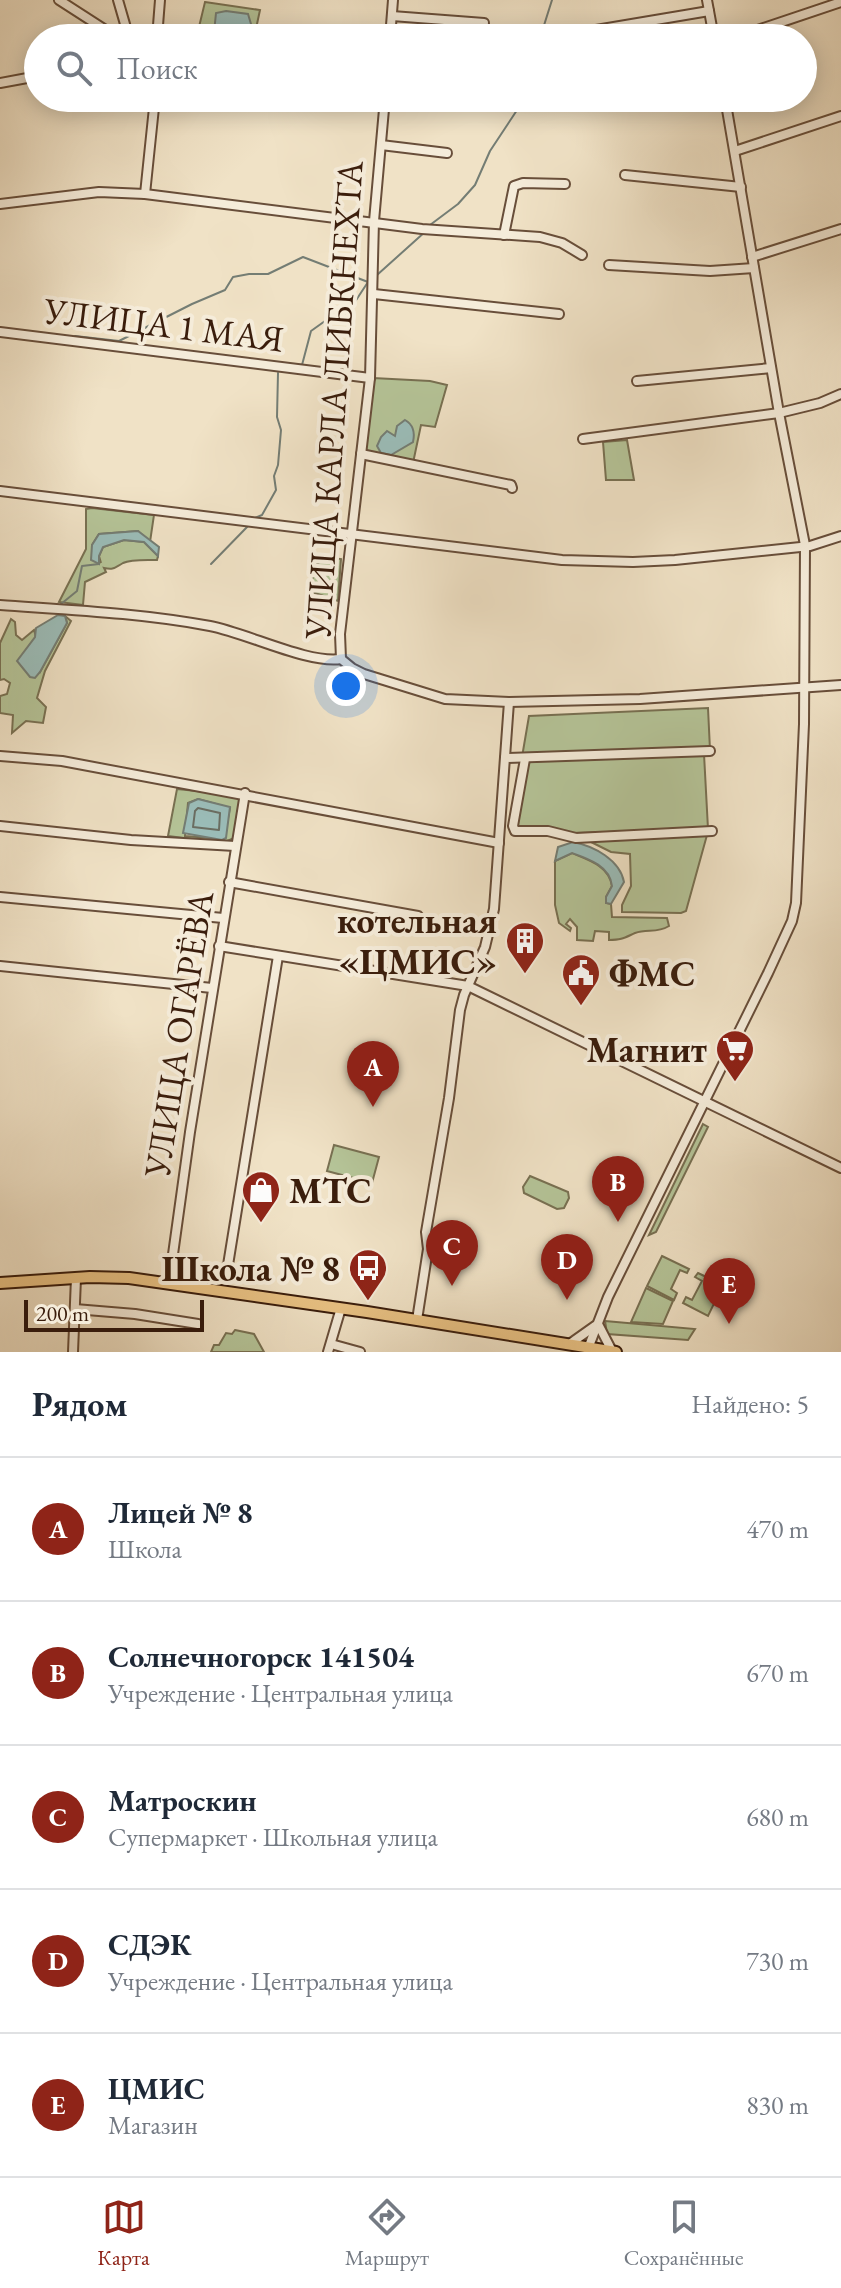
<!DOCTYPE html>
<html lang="ru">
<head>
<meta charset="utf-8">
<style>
	body { margin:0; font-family:"EB Garamond",serif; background:#f6f6f7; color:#1f2937 }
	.scale { position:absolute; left:24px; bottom:20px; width:180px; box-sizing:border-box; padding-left:8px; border:4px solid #3a1d0c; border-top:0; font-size:22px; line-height:28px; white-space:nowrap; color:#3a1d0c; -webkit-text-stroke:6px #f5ecda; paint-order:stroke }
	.you { position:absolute; left:346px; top:686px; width:28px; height:28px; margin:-20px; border:6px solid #fff; border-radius:50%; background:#1a73e8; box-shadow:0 0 0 12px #1a73e833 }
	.badge { display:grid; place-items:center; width:52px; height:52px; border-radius:50%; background:#8f2418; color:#fff; font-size:26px; font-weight:700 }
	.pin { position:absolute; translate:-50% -66px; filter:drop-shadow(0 2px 4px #0008) }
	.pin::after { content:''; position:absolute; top:42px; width:28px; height:24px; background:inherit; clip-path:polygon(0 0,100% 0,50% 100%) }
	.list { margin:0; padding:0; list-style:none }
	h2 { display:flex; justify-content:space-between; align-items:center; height:104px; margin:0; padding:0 32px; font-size:34px }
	h2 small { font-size:26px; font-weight:400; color:#747a83 }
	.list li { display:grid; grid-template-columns:52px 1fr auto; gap:24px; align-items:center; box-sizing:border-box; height:144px; padding:0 32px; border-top:2px solid #e0e1e3 }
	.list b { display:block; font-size:30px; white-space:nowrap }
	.list p { margin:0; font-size:26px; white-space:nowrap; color:#747a83 }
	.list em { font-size:26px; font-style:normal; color:#747a83 }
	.icon { flex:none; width:44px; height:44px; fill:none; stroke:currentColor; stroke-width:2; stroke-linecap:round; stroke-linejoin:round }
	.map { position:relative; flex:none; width:841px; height:1352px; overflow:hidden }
	.search { position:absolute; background:#fff; box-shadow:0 4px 20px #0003; left:24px; right:24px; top:24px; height:88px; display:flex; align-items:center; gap:20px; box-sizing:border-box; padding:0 28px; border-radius:44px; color:#747a83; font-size:30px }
	.sheet { height:824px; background:#fff }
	nav { display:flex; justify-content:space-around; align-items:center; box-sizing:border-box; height:112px; border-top:2px solid #e0e1e3; background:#fff; font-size:22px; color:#747a83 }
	nav a { display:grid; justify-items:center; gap:4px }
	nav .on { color:#8f2418 }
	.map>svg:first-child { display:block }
	.green { fill:#b5c498; stroke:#787052; stroke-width:2; fill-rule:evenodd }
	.water { fill:#9bbdb9; stroke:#747d74; stroke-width:2 }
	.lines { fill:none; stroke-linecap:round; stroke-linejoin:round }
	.shore { stroke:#6a6d62; stroke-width:2 }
	.stream { stroke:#747d74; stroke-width:2 }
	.minor-casing { stroke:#684e3a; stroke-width:12 }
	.major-casing { stroke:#3a1d0c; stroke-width:14 }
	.minor { stroke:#f5ecda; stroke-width:8 }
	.major { stroke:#e8c183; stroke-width:10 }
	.labels { text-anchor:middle; stroke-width:8; stroke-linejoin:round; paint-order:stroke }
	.street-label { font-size:36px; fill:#3a1d0c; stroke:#f5ecda }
	.poi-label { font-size:36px; font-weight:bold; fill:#3a1d0c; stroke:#f5ecda; text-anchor:end }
</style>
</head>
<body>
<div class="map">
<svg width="841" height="1352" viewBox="0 0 841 1352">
	<rect width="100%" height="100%" fill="#f0e2c6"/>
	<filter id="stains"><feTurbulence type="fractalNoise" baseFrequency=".0025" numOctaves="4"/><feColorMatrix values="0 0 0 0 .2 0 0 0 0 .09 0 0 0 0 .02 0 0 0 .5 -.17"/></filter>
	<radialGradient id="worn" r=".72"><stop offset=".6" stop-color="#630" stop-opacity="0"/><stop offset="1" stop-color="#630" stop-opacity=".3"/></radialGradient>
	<g class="green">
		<path d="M205,2l55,8 -6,28h-70l2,-12 13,1z"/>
		<path d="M373,378l57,3 17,4 -12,42 -14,-2 -8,38 -48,-10z"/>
		<path d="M627,440l7,40h-28l-3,-38z"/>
		<path d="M92,508l62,7 -4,27 -12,-11 -39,3 -7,11 9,18 -2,-7 4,-9 21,-7 20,2 14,14 -1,4c-9,0 -26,-1 -34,3 -9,5 -9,7 -19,5l2,4 -21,10 -2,23 -24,-3 27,-53v-40z"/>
		<path d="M325,557l16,2 -3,42 -26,-9 1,-24z"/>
		<path d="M65,616l6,5 -26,50 -8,27 9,9 -3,16 -17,-2 -14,12 1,-18 -13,-2v-17l7,-2 3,-11 -6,-4 -4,1v-37l11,-24 4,3 1,13 6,5 12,-10 2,7 -12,16 16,19 27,-49z"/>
		<path d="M708,708l2,42 -188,7 7,-41z"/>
		<path d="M704,754l4,75 -135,4 -57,-4 10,-69z"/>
		<path d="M177,789l59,6 4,3 -6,40 -11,5 -55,-7zM198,799l32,9 -6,31 -39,-3 3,-33z"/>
		<path d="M707,835l-21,76 -5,2 -59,-1v-7l9,-19 -1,-32 -19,-2 -24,-12z"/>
		<path d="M572,853c17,7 37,13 40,33l-6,11v6l5,1 1,13 55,1 2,8c-13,8 -22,2 -34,7 -11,5 -13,7 -26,7v-8l-14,-1 -2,10 -16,-1v-13l-7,-8 -4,5 5,4 -1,3 -11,-8 -4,-18v-44z"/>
		<path d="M703,1124l5,3 -52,105 -7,3z"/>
		<path d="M334,1145l45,12 -7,26 -45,-12z"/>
		<path d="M530,1176l38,16 1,6 -5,10 -7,1 -33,-16 -1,-6z"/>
		<path d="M662,1256l27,13 -2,4 -7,-3 -9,19 6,4 -3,7 -27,-14z"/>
		<path d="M698,1273l25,12 -15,31 -25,-13 3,-6 6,3 10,-19 -7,-4z"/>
		<path d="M646,1288l27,13 -10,23 -32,-2z"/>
		<path d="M605,1321l90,8 -7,11 -81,-6z"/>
		<path d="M235,1330l19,4 10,18h-53l3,-7h5l7,-12 6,1z"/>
	</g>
	<g class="water">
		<path d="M226,11l22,3 3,10 -3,9c-7,4 -27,4 -34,0l2,-20z"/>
		<path d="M405,420c9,5 10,13 8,22l-22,13 -10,-2 -4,-7 4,-9 6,-6 8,5 2,-10z"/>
		<path d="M138,531l21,16 -1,9 -14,-14 -20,-2 -21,7 -4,9v8l-8,-4 1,-15 7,-11z"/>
		<path d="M58,615l7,1 2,7 -27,49 -5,6 -5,-1 -13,-16 18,-24 1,-9z"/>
		<path d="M198,799l32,8 -4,31 -4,2 -39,-7 6,-30z"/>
		<path d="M573,842c21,4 47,18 51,40l-13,22 -5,-1v-6l6,-11c-2,-20 -23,-27 -40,-33l-17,8 3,-14z"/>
	</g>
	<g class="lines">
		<path class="shore" d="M198,808l22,5 -1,17 -26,-3 2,-16z"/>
		<g class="stream">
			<path d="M540,38l12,-38"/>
			<path d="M430,225l28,-21 17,-19 15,-34 35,-53"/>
			<path d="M377,275l49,-44"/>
			<path d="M75,336l44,5 73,-37 33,-14 8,-13 16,-3h19l35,-17 65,25 -23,35 -20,4 -14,10 -9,34 -9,-1"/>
			<path d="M255,518l7,-3 14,-25 -2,-14 4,-11 3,-35 -4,-13 1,-44"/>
			<path d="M211,564l38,-39"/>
			<path d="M61,604l16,-13 5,-25 17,-2"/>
		</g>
		<defs>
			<g id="minor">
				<path d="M59,0l59,38"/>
				<path d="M118,0l11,38"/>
				<path d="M707,0l7,38"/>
				<path d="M392,16l92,7"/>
				<path d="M590,31l119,-20"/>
				<path d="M157,38l3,-38"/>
				<path d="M390,38l3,-38"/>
				<path d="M734,38l107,-36"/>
				<path d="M0,83l38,-7"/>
				<path d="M381,145l66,8"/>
				<path d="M735,151l106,-35"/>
				<path d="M625,175l116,12"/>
				<path d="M145,194l10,-96"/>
				<path d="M0,204l99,-12 46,2 277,35 118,8 22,6 20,12"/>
				<path d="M504,235l10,-49 9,-3 42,1"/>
				<path d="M752,257l89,-28"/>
				<path d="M609,265l101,6 44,-3"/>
				<path d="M374,294l185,20"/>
				<path d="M0,332l370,46"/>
				<path d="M637,381l134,-13"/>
				<path d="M583,439l196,-26 41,-10 21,-9"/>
				<path d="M361,454l150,31 1,3"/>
				<path d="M0,491l562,69 71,2 42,-2 135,-14 31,-10"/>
				<path d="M0,605c70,5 141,8 210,21 37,7 98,38 131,33l11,9 12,6 81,25 64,3 131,-3 201,-14"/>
				<path d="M341,659l-1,-25 30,-256 4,-157 11,-123"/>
				<path d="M0,756l62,5 437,82"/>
				<path d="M505,758l205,-7"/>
				<path d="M525,759l-12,67 2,5h33l28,7 136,-7"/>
				<path d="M0,826l131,14 104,6"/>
				<path d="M229,882l189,34"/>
				<path d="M0,897l223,21"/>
				<path d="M219,946l249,40 373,182"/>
				<path d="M0,966l212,22"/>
				<path d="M172,1262l49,10 7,-7 50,-309"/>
				<path d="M169,1283l21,-151 55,-339"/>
				<path d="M75,1309l60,5 63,10"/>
				<path d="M417,1320l11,-71 -2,-17 23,-134 11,-88 4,-15 21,-48 9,-38 15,-207"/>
				<path d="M598,1324l14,27"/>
				<path d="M571,1343l24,-17"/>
				<path d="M331,1344l29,8"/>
				<path d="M589,1346l19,-49 160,-324 24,-52 4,-18 8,-179 1,-179 -26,-132 -54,-315"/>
				<path d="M73,1352l3,-74"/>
				<path d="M328,1352l13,-44"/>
			</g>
			<path id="major" d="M0,1283l90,-6 39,1 238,34 249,40"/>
		</defs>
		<use href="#minor" class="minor-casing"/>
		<use href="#major" class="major-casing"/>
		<use href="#minor" class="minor"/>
		<use href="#major" class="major"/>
	</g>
	<defs>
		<symbol id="building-pin" viewBox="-11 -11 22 30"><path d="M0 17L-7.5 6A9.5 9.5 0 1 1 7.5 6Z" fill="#8f2418" stroke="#f5ecda"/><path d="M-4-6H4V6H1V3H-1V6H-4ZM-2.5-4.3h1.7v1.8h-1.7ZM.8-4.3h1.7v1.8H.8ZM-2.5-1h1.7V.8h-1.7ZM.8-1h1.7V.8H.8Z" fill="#fff"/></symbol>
		<symbol id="civic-pin" viewBox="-11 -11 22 30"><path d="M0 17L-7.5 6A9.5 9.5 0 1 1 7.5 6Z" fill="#8f2418" stroke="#f5ecda"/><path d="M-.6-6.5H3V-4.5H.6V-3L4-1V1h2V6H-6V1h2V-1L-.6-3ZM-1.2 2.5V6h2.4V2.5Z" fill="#fff"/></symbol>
		<symbol id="supermarket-pin" viewBox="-11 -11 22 30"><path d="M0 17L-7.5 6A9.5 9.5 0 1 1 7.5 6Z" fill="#8f2418" stroke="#f5ecda"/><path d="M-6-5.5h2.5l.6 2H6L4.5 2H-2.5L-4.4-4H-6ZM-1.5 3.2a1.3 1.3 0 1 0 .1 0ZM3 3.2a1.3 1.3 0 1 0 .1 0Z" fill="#fff"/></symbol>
		<symbol id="shop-pin" viewBox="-11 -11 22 30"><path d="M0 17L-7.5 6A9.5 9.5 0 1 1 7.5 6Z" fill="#8f2418" stroke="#f5ecda"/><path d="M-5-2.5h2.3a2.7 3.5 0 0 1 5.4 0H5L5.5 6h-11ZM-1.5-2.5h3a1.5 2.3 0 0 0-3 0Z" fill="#fff"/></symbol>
		<symbol id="bus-pin" viewBox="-11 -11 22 30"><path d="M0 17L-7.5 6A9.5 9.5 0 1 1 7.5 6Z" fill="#8f2418" stroke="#f5ecda"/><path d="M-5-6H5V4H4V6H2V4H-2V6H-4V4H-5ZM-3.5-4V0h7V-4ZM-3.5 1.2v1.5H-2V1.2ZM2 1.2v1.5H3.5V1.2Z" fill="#fff"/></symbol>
	</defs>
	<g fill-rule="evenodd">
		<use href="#building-pin" x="503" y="919" width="44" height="60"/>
		<use href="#civic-pin" x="559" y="951" width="44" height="60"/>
		<use href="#supermarket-pin" x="713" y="1027" width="44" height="60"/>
		<use href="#shop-pin" x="239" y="1168" width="44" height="60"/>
		<use href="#bus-pin" x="346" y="1246" width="44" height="60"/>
	</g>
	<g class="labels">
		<g class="street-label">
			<text transform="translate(164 324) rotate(7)" y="13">УЛИЦА 1 МАЯ</text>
			<text transform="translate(333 400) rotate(-86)" y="13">УЛИЦА КАРЛА ЛИБКНЕХТА</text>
			<text transform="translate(178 1034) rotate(-81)" y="13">УЛИЦА ОГАРЁВА</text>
		</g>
		<g class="poi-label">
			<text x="497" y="933">котельная<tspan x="497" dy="41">«ЦМИС»</tspan></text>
			<text x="609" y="986" text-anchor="start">ФМС</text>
			<text x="707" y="1062">Магнит</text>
			<text x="289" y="1203" text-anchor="start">МТС</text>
			<text x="340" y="1281">Школа № 8</text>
		</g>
	</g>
	<rect width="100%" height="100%" filter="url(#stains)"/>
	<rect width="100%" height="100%" fill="url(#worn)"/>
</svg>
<div class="scale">200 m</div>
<div class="you"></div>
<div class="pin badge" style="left:373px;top:1107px">A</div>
<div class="pin badge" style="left:618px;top:1222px">B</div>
<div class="pin badge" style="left:452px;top:1286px">C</div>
<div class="pin badge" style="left:567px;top:1300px">D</div>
<div class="pin badge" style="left:729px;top:1324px">E</div>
<div class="search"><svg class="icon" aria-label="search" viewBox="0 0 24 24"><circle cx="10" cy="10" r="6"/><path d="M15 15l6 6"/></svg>Поиск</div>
</div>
<section class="sheet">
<h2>Рядом<small>Найдено: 5</small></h2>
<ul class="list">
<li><span class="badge">A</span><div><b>Лицей № 8</b><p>Школа</p></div><em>470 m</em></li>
<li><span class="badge">B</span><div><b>Солнечногорск 141504</b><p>Учреждение · Центральная улица</p></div><em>670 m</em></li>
<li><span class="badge">C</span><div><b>Матроскин</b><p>Супермаркет · Школьная улица</p></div><em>680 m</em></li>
<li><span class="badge">D</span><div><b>СДЭК</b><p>Учреждение · Центральная улица</p></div><em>730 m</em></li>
<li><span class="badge">E</span><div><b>ЦМИС</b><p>Магазин</p></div><em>830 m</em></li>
</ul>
</section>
<nav>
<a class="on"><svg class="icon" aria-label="map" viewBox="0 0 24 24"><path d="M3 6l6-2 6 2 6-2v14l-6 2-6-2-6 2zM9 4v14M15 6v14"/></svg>Карта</a>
<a><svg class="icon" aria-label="directions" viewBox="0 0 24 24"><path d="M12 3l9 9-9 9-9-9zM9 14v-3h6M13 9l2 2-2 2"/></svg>Маршрут</a>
<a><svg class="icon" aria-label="saved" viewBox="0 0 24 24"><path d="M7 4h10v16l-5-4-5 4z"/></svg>Сохранённые</a>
</nav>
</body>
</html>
